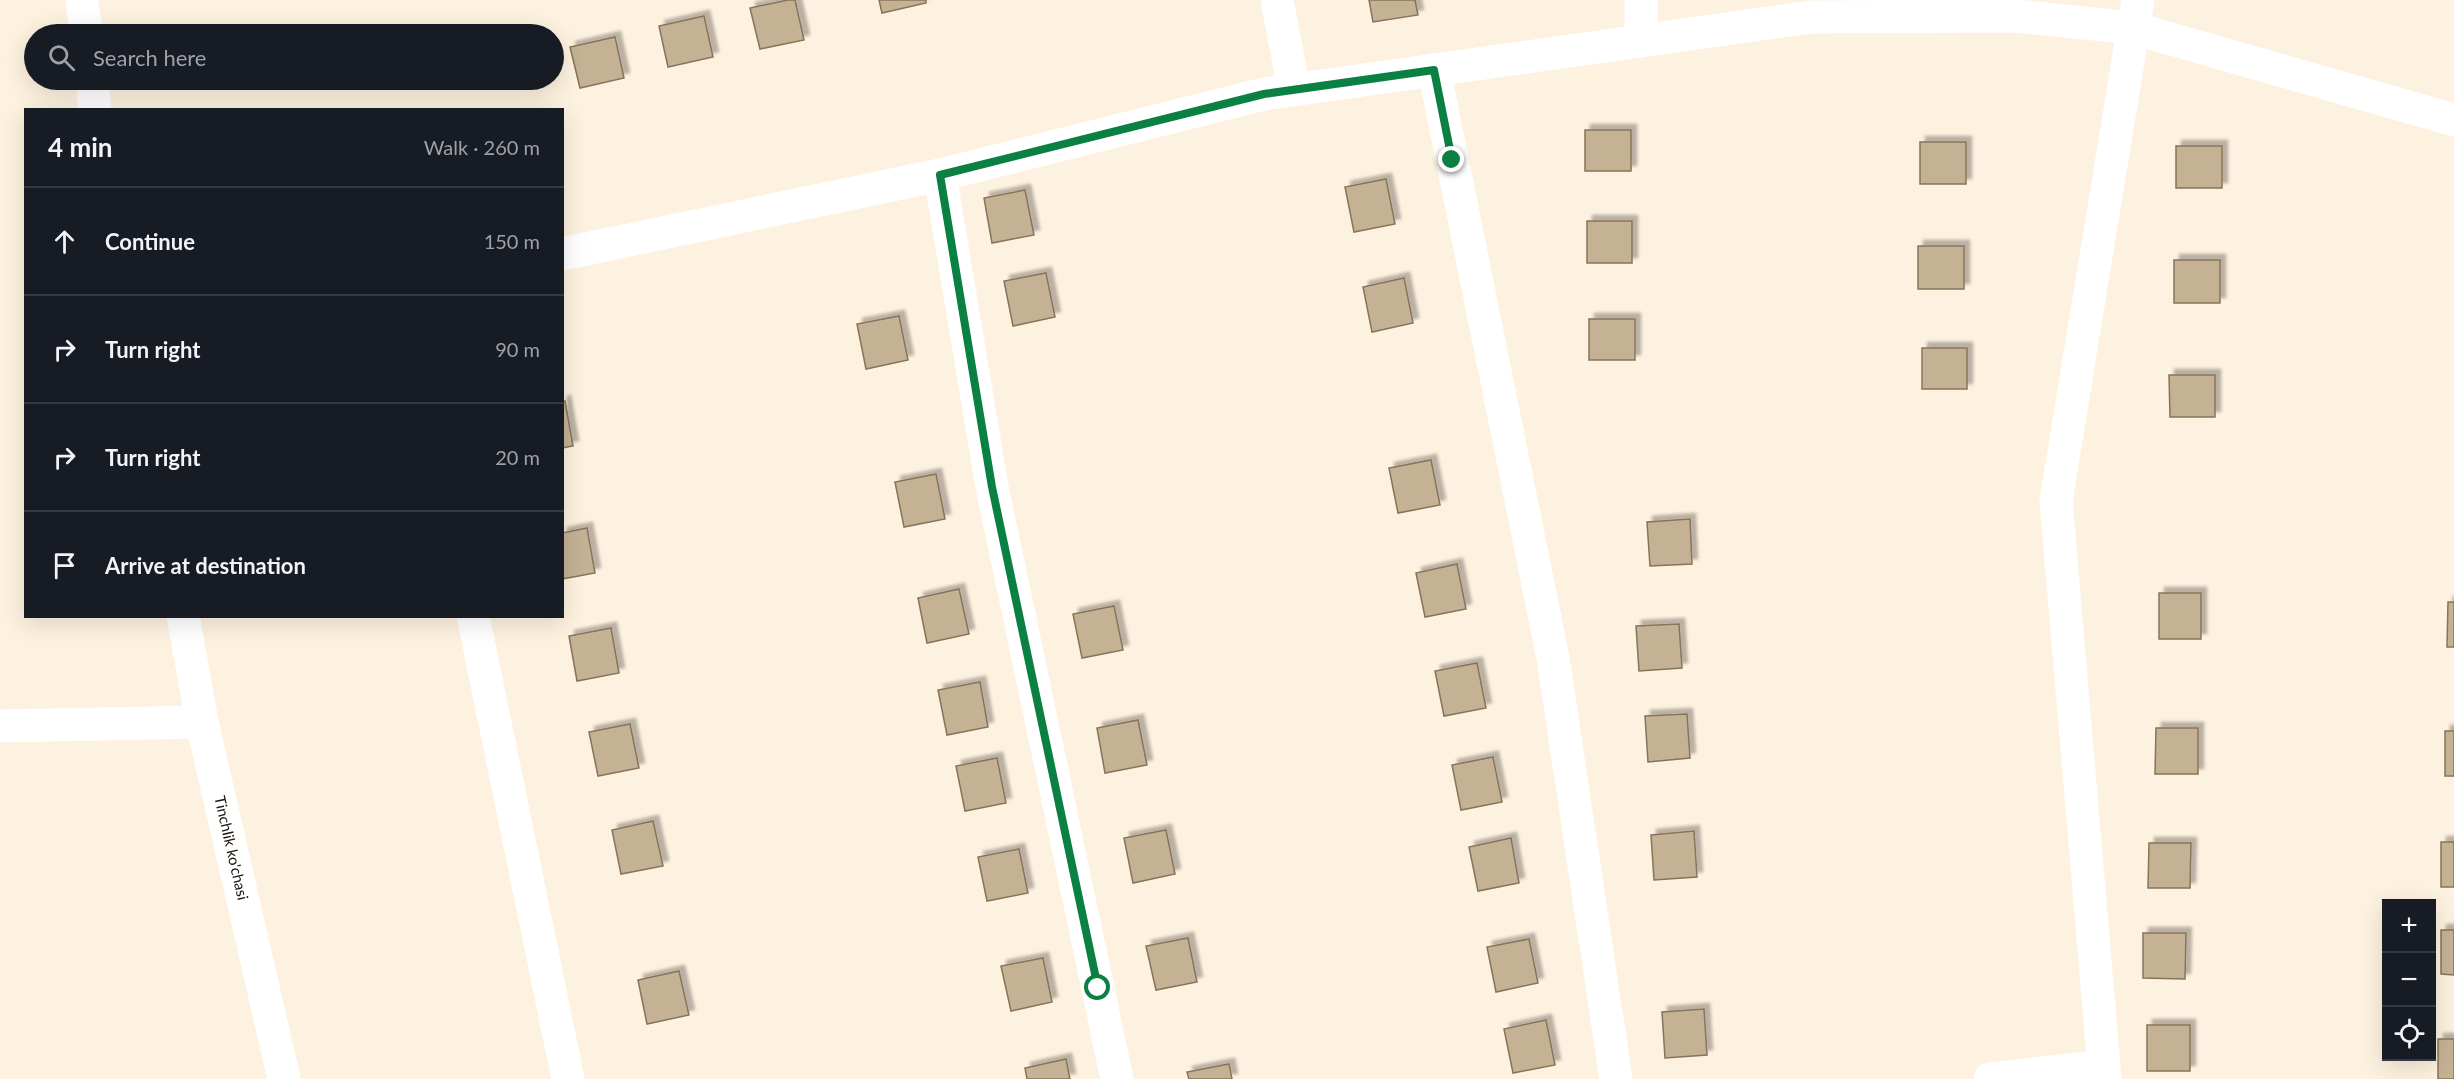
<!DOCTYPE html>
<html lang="en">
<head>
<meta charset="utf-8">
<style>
	body { margin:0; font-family:Lato,sans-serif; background:#242831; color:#f1f3f6 }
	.controls { position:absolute; right:18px; bottom:18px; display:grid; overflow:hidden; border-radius:0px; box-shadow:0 6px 24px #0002 }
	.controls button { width:54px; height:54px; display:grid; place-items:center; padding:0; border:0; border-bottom:2px solid #363941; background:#171b24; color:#f1f3f6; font:30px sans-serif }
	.stop { position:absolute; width:18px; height:18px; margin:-14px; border:4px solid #0b8043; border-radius:50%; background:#fff }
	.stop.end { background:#0b8043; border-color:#fff; box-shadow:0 2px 6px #0008 }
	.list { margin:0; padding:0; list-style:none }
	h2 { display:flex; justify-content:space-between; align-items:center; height:78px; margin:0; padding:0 24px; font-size:26px }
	h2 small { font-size:20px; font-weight:400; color:#9ea1a6 }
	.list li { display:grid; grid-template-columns:39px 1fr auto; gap:18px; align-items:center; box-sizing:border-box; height:108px; padding:0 24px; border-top:2px solid #363941 }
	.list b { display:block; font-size:22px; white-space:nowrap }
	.list em { font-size:20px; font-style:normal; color:#9ea1a6 }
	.icon { flex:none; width:33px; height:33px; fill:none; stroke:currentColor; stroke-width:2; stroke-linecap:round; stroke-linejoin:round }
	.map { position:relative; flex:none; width:2454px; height:1079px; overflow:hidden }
	.search { position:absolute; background:#171b24; box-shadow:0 6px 24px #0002; left:24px; top:24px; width:540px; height:66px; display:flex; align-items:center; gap:15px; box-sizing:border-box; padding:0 21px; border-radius:33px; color:#9ea1a6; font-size:22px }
	.panel { position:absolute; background:#171b24; box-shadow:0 6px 24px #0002; left:24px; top:108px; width:540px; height:510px; border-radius:0px }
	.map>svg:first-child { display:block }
	.building { fill:#c5b295; stroke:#86745a; stroke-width:1.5; filter:url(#shadow) }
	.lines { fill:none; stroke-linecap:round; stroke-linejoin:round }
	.minor { stroke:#fff; stroke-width:33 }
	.secondary { stroke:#fff; stroke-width:33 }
	.route { stroke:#0b8043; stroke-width:8 }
	.labels { text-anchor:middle; stroke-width:4.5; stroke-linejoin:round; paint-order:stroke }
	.street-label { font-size:15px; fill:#1a1309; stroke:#fdf1df }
</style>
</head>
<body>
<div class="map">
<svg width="2454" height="1079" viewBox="0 0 2454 1079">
	<defs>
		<filter id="shadow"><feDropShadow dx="5.5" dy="-5.5" stdDeviation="1.5" flood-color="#0004"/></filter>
	</defs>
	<rect width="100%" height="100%" fill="#fdf1df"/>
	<g class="building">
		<path d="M788,0h7l9,40 -44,9 -10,-41z"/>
		<path d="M879,0h47v3l-44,10z"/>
		<path d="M1369,0h46l3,15 -45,7z"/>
		<path d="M704,16l9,41 -45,10 -9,-41z"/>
		<path d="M615,37l9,41 -44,10 -10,-41z"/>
		<rect x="1585" y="130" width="46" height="41"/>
		<rect x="1920" y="142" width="46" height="42"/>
		<rect x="2176" y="146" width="46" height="42"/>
		<path d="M1386,179l9,45 -41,8 -9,-45z"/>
		<path d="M1025,190l9,45 -42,8 -8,-45z"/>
		<rect x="1587" y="221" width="45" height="42"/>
		<rect x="1918" y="246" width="46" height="43"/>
		<rect x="2174" y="260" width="46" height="43"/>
		<path d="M1046,273l9,44 -42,9 -9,-45z"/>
		<path d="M1404,278l9,45 -41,9 -9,-45z"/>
		<path d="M899,316l9,44 -42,9 -9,-45z"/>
		<rect x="1589" y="319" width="46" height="41"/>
		<rect x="1922" y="348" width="45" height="41"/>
		<path d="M2169,375h46v42h-45z"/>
		<path d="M565,401l8,45 -11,2v-46z"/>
		<path d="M1431,460l9,45 -42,8 -9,-45z"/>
		<path d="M936,474l9,45 -41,8 -9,-45z"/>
		<path d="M1690,519l2,45 -42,2 -3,-44z"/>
		<path d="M587,528l8,45 -33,6v-46z"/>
		<path d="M1457,564l9,45 -41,8 -9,-44z"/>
		<path d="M959,589l10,45 -42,9 -9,-45z"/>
		<rect x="2159" y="593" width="42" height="46"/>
		<path d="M2448,602h6v45h-7z"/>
		<path d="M1114,606l9,44 -41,8 -9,-44z"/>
		<path d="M1679,624l3,44 -43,3 -3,-45z"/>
		<path d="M611,628l8,45 -42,8 -8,-45z"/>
		<path d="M1477,663l9,45 -42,8 -9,-45z"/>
		<path d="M980,682l8,45 -41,8 -9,-45z"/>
		<path d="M1687,714l3,44 -42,4 -3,-46z"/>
		<path d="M1138,720l9,45 -42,8 -8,-45z"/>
		<path d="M630,724l9,44 -41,8 -9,-44z"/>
		<path d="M2156,728h42v46h-43z"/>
		<rect x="2445" y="731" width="9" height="45"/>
		<path d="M1493,757l9,45 -41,8 -9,-45z"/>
		<path d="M997,758l9,45 -41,8 -9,-45z"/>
		<path d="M653,821l10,45 -42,8 -9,-44z"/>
		<path d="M1166,830l9,44 -42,9 -9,-45z"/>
		<path d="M1694,831l3,46 -43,3 -3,-45z"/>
		<path d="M1511,838l8,45 -41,8 -9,-44z"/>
		<rect x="2441" y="842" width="13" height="45"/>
		<path d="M2149,843h42l-1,45h-42z"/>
		<path d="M1019,849l9,44 -41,8 -9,-44z"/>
		<path d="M2441,930h13v45l-13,-1z"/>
		<path d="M2143,933h43l-1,46 -42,-1z"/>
		<path d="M1188,938l9,44 -41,8 -10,-44z"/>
		<path d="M1529,939l9,44 -42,9 -9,-45z"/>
		<path d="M1043,958l9,44 -41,9 -10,-45z"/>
		<path d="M679,971l10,44 -42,9 -9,-44z"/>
		<path d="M1704,1009l3,46 -42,3 -3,-46z"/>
		<path d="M1546,1020l9,45 -42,8 -9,-44z"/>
		<rect x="2147" y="1025" width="43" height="46"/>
		<rect x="2438" y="1039" width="16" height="40"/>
		<path d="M1066,1059l4,20h-43l-2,-11z"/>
		<path d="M1229,1064l3,15h-43l-2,-7z"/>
	</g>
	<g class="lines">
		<g class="minor">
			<path d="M1277,0l17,89"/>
			<path d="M1641,41v-41"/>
			<path d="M1434,70l119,588 63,421"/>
			<path d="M940,175l52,312 125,592"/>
			<path d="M562,254l378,-79 324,-81 547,-77 206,-1 116,12 321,92"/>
			<path d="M473,616l95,463"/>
			<path d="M0,726l202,-4"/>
			<path d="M1990,1079l114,-13"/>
			<path d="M2105,1079l-49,-578 82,-501"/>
		</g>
		<g class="secondary">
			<path d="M82,0l4,34"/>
			<path d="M92,80l3,30"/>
			<path id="s1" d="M183,616l19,106 82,357"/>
		</g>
	</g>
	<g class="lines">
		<path class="route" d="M1098,988l-106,-501 -52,-312 324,-81 170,-24 18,90"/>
	</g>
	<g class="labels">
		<g class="street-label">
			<text dy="5" stroke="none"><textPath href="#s1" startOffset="237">Tinchlik ko'chasi</textPath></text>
		</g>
	</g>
</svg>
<div class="controls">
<button>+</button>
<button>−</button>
<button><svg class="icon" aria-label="locate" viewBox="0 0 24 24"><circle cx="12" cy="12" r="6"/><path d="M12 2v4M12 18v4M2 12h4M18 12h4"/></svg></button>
</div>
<div class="stop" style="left:1098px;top:988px"></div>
<div class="stop end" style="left:1452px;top:160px"></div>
<div class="search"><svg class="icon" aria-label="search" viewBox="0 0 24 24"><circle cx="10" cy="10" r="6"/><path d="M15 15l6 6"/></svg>Search here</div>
<section class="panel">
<h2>4 min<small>Walk · 260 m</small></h2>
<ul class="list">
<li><svg class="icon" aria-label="ahead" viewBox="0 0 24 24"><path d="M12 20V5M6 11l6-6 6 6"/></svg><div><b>Continue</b></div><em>150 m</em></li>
<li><svg class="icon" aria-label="right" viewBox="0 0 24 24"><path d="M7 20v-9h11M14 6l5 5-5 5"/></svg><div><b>Turn right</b></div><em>90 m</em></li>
<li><svg class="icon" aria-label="right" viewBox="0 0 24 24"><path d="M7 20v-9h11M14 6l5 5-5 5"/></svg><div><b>Turn right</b></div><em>20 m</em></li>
<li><svg class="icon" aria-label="arrive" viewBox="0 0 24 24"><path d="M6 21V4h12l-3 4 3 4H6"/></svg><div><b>Arrive at destination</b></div></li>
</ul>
</section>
</div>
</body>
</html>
